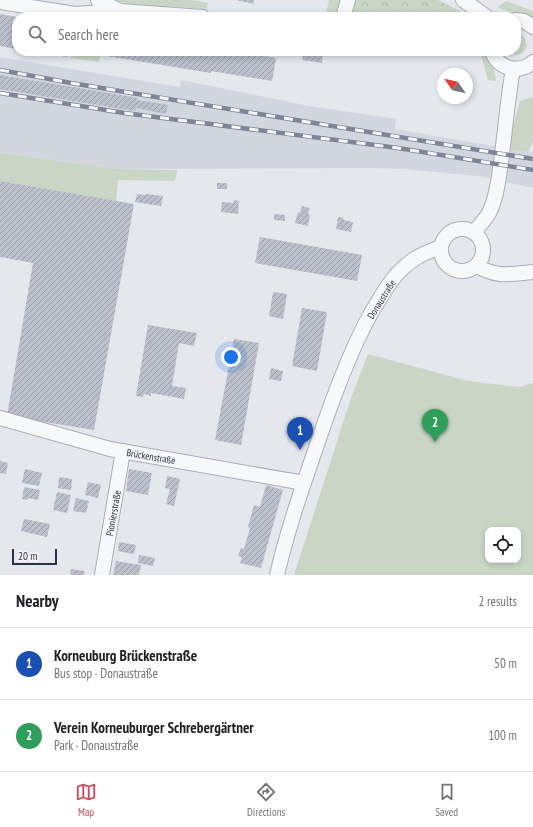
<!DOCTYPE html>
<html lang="en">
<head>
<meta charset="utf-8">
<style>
	body { margin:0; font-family:"PT Sans Narrow",sans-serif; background:#f2f2f2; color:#202124 }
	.controls { position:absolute; right:12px; bottom:12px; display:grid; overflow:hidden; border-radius:8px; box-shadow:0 2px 6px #0003 }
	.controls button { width:36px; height:36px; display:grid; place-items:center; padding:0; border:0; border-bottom:1px solid #e0e0e0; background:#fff; color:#202124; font:20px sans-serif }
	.compass { position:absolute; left:437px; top:68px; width:36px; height:36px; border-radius:50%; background:#fff; box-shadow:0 2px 6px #0003; rotate:304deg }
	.scale { position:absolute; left:12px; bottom:10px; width:45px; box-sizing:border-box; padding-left:4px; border:2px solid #2b3445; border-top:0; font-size:11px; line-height:14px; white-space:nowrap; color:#2b3445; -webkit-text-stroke:3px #f4f6f9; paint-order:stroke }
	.you { position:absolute; left:231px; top:357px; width:14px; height:14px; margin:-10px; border:3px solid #fff; border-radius:50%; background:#1a73e8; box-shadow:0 0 0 6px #1a73e833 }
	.badge { display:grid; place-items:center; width:26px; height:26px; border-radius:50%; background:#d1495b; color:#fff; font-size:13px; font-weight:700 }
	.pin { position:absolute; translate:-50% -33px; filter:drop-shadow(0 1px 2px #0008) }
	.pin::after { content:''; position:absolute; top:21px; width:14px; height:12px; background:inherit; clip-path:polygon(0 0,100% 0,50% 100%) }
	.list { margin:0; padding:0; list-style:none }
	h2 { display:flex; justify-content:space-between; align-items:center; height:52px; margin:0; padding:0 16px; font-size:17px }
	h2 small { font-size:13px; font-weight:400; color:#757577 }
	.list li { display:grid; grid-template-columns:26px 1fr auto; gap:12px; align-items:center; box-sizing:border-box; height:72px; padding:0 16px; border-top:1px solid #e0e0e0 }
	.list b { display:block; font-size:15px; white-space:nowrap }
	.list p { margin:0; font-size:13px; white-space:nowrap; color:#757577 }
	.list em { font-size:13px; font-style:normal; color:#757577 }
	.icon { flex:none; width:22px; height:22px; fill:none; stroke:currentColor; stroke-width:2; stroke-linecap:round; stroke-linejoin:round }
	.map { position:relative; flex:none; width:533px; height:575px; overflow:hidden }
	.search { position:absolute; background:#fff; box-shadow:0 2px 6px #0003; left:12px; right:12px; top:12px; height:44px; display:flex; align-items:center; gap:10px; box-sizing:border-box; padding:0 14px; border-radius:16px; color:#757577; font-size:15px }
	.sheet { height:196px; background:#fff }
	nav { display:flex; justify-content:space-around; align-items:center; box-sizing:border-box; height:56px; border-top:1px solid #e0e0e0; background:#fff; font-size:11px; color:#757577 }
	nav a { display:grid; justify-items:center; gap:2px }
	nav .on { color:#d1495b }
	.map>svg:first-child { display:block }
	.built { fill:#d2d6de }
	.green { fill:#c9d6c5; fill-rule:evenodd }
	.park { fill:url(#park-crowns) }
	.building { fill:url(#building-hatch) }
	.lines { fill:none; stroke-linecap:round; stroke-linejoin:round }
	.minor-casing { stroke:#a9aeb7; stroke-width:16 }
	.minor { stroke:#f7f8fa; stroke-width:14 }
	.rail-casing { stroke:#7d8696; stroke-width:4.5 }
	.rail { stroke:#f4f6f9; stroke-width:3; stroke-dasharray:9; stroke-linecap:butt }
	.labels { text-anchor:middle; stroke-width:3; stroke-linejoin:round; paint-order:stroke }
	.street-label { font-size:10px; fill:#2b3445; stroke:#f4f6f9 }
</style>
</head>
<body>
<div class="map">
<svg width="533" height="575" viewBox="0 0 533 575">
	<defs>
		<pattern id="park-crowns" width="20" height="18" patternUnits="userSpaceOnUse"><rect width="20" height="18" fill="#c9d6c5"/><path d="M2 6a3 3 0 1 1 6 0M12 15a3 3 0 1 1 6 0" fill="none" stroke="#adb8ab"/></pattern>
		<pattern id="building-hatch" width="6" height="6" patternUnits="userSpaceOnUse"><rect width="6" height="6" fill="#bbc0ca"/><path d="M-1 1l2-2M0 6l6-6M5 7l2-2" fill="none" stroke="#989da6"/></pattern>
	</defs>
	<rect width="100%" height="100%" fill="#e4e7ec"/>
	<path class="built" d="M0,57l180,30 1,-7 128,26 87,13 -1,10 138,24v35l-55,-12 -74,-7 -33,-1 -253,1 -118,-16z"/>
	<g class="green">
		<path d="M114,0h77l17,3 -1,5 -1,1 -76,-5z"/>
		<path d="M506,1l27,10v7l-6,-3 -13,-1 -16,-7z"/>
		<path d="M516,33h3l6,5 2,8c-3,9 -12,12 -20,5h9z"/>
		<path d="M77,51h24l-2,11 -28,-4z"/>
		<path d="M480,51h6l7,13 3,17 -8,-1z"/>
		<path d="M533,97v44l-5,11 -21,-3 13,-48z"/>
		<path d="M0,153l118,16 59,1 -2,11 -57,-1 -2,21 -116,-20z"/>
		<path d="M368,354l100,27 51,6 14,-4v192h-239l57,-177zM488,530h30v30h-30z"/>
	</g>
	<path class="park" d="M329,0h109l34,17h-126l-20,-3z"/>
	<g class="building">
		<path d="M236,0h18v4z"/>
		<path d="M0,14l17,3v32l-17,-3z"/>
		<path d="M34,51h34l-1,6z"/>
		<path d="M108,51h126l42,7 -4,23 -61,-10v2l-104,-17z"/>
		<path d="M304,51l19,2 -1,10 -20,-3z"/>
		<path d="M0,75l138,23 -1,2 31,5 -2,9 -30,-6 -1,3 -135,-22z"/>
		<path d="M0,181l134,23 -40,226 -87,-14 26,-153 -33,-6z"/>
		<rect x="217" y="183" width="10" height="6"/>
		<path d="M137,194l8,1 1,-1 17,2 -2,10 -26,-4z"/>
		<path d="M234,200l5,1 -1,13 -17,-2 1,-10 11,1z"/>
		<path d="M302,206l8,2 -2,6 2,1 -2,11 -13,-3 3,-11 2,1z"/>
		<path d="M274,214l11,1v6l-11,-1z"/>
		<path d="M338,217l6,1 -1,2 10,2 -2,10 -15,-3z"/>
		<path d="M260,237l102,18 -5,26 -102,-18z"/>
		<path d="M273,292l14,2 -4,25 -14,-3z"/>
		<path d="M302,308l25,4 -10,59 -25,-5z"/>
		<path d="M148,325l49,8 -3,13 -15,-3 -7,43 14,2 -2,11 -33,-6v3l-7,-2 -1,3 -7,-1z"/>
		<path d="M234,339l25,4 -18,102 -26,-5z"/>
		<path d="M271,368l12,3 -2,10 -12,-2z"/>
		<path d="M0,461l8,2 -2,11 -6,-1z"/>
		<path d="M25,469l17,4 -3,13 -17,-3z"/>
		<path d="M129,469l23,4 -4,22 -22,-4z"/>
		<path d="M167,476l13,3 -6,27 -8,-2 4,-15 -5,-1z"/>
		<path d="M59,477l13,2 -1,11 -13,-2z"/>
		<path d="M88,482l13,3 -3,13 -13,-3z"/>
		<path d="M266,485l17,5 -22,78 -21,-5 2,-6 -4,-1 3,-8 3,1 6,-21 -2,-1 6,-22 6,2z"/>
		<path d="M24,487l16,3 -2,10 -10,-2v2l-6,-1z"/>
		<path d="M57,492l14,3 -4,18 -14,-3z"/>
		<path d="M76,498l13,3 -3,12 -13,-2z"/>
		<path d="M24,519l26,5 -3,13 -26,-6z"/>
		<path d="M119,542l17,3 -2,9 -16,-3z"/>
		<path d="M139,555l16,3 -2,8 -15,-3z"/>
		<path d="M116,561l25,4 -2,10h-26z"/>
		<path d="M71,569l14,2 -1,4h-14z"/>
	</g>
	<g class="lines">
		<defs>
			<g id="minor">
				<path d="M98,0l22,11"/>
				<path d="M463,0l24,17"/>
				<path d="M0,2l75,12 45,-3 83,6"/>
				<path d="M343,17l5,-17"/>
				<path d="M516,20l8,1 9,6"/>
				<path d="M492,51c6,18 27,23 41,11"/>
				<circle cx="462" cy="250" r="21"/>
				<path d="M474,232c5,-6 11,-12 15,-19 7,-14 9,-30 11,-44 5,-34 7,-67 13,-100"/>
				<path d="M477,266c21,12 33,8 56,6"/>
				<path d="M0,418l110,31 194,34"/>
				<path d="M102,575l21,-124"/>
				<path d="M277,575c11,-48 28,-95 44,-142 14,-41 29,-82 50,-120 8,-13 15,-26 25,-38 15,-16 25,-21 45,-28"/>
			</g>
		</defs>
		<use href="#minor" class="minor-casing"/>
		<use href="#minor" class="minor"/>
		<defs>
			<g id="rail">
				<path d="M0,70l71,13 462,76"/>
				<path d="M0,93l124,20 274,35 135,22"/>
			</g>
		</defs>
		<use href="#rail" class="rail-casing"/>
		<use href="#rail" class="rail"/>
	</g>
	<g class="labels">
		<g class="street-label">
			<text transform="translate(381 299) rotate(-58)" y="4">Donaustraße</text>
			<text transform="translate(151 456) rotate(10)" y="4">Brückenstraße</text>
			<text transform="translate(113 513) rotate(-80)" y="4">Pionierstraße</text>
		</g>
	</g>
</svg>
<div class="controls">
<button><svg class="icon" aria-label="locate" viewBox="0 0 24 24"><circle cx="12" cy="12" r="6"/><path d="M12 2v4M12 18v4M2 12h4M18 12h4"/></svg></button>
</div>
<svg class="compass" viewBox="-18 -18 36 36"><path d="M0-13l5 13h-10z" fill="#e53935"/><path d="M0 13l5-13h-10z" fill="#757577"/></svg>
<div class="scale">20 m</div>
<div class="you"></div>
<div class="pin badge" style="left:300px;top:450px;background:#1a4fb4">1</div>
<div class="pin badge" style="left:435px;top:442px;background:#2e9e5b">2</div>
<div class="search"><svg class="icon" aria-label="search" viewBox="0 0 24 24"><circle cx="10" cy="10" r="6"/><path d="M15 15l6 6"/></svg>Search here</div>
</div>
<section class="sheet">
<h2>Nearby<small>2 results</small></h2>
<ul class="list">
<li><span class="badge" style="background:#1a4fb4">1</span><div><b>Korneuburg Brückenstraße</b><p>Bus stop · Donaustraße</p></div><em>50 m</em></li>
<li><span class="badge" style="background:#2e9e5b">2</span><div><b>Verein Korneuburger Schrebergärtner</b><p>Park · Donaustraße</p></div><em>100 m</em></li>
</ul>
</section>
<nav>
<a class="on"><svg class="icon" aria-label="map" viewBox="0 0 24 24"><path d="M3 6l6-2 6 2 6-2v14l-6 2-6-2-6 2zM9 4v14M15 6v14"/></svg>Map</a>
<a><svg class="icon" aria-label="directions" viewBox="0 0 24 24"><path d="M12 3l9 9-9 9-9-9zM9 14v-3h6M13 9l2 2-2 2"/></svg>Directions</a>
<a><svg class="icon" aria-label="saved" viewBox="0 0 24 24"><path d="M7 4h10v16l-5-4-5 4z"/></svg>Saved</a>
</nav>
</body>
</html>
